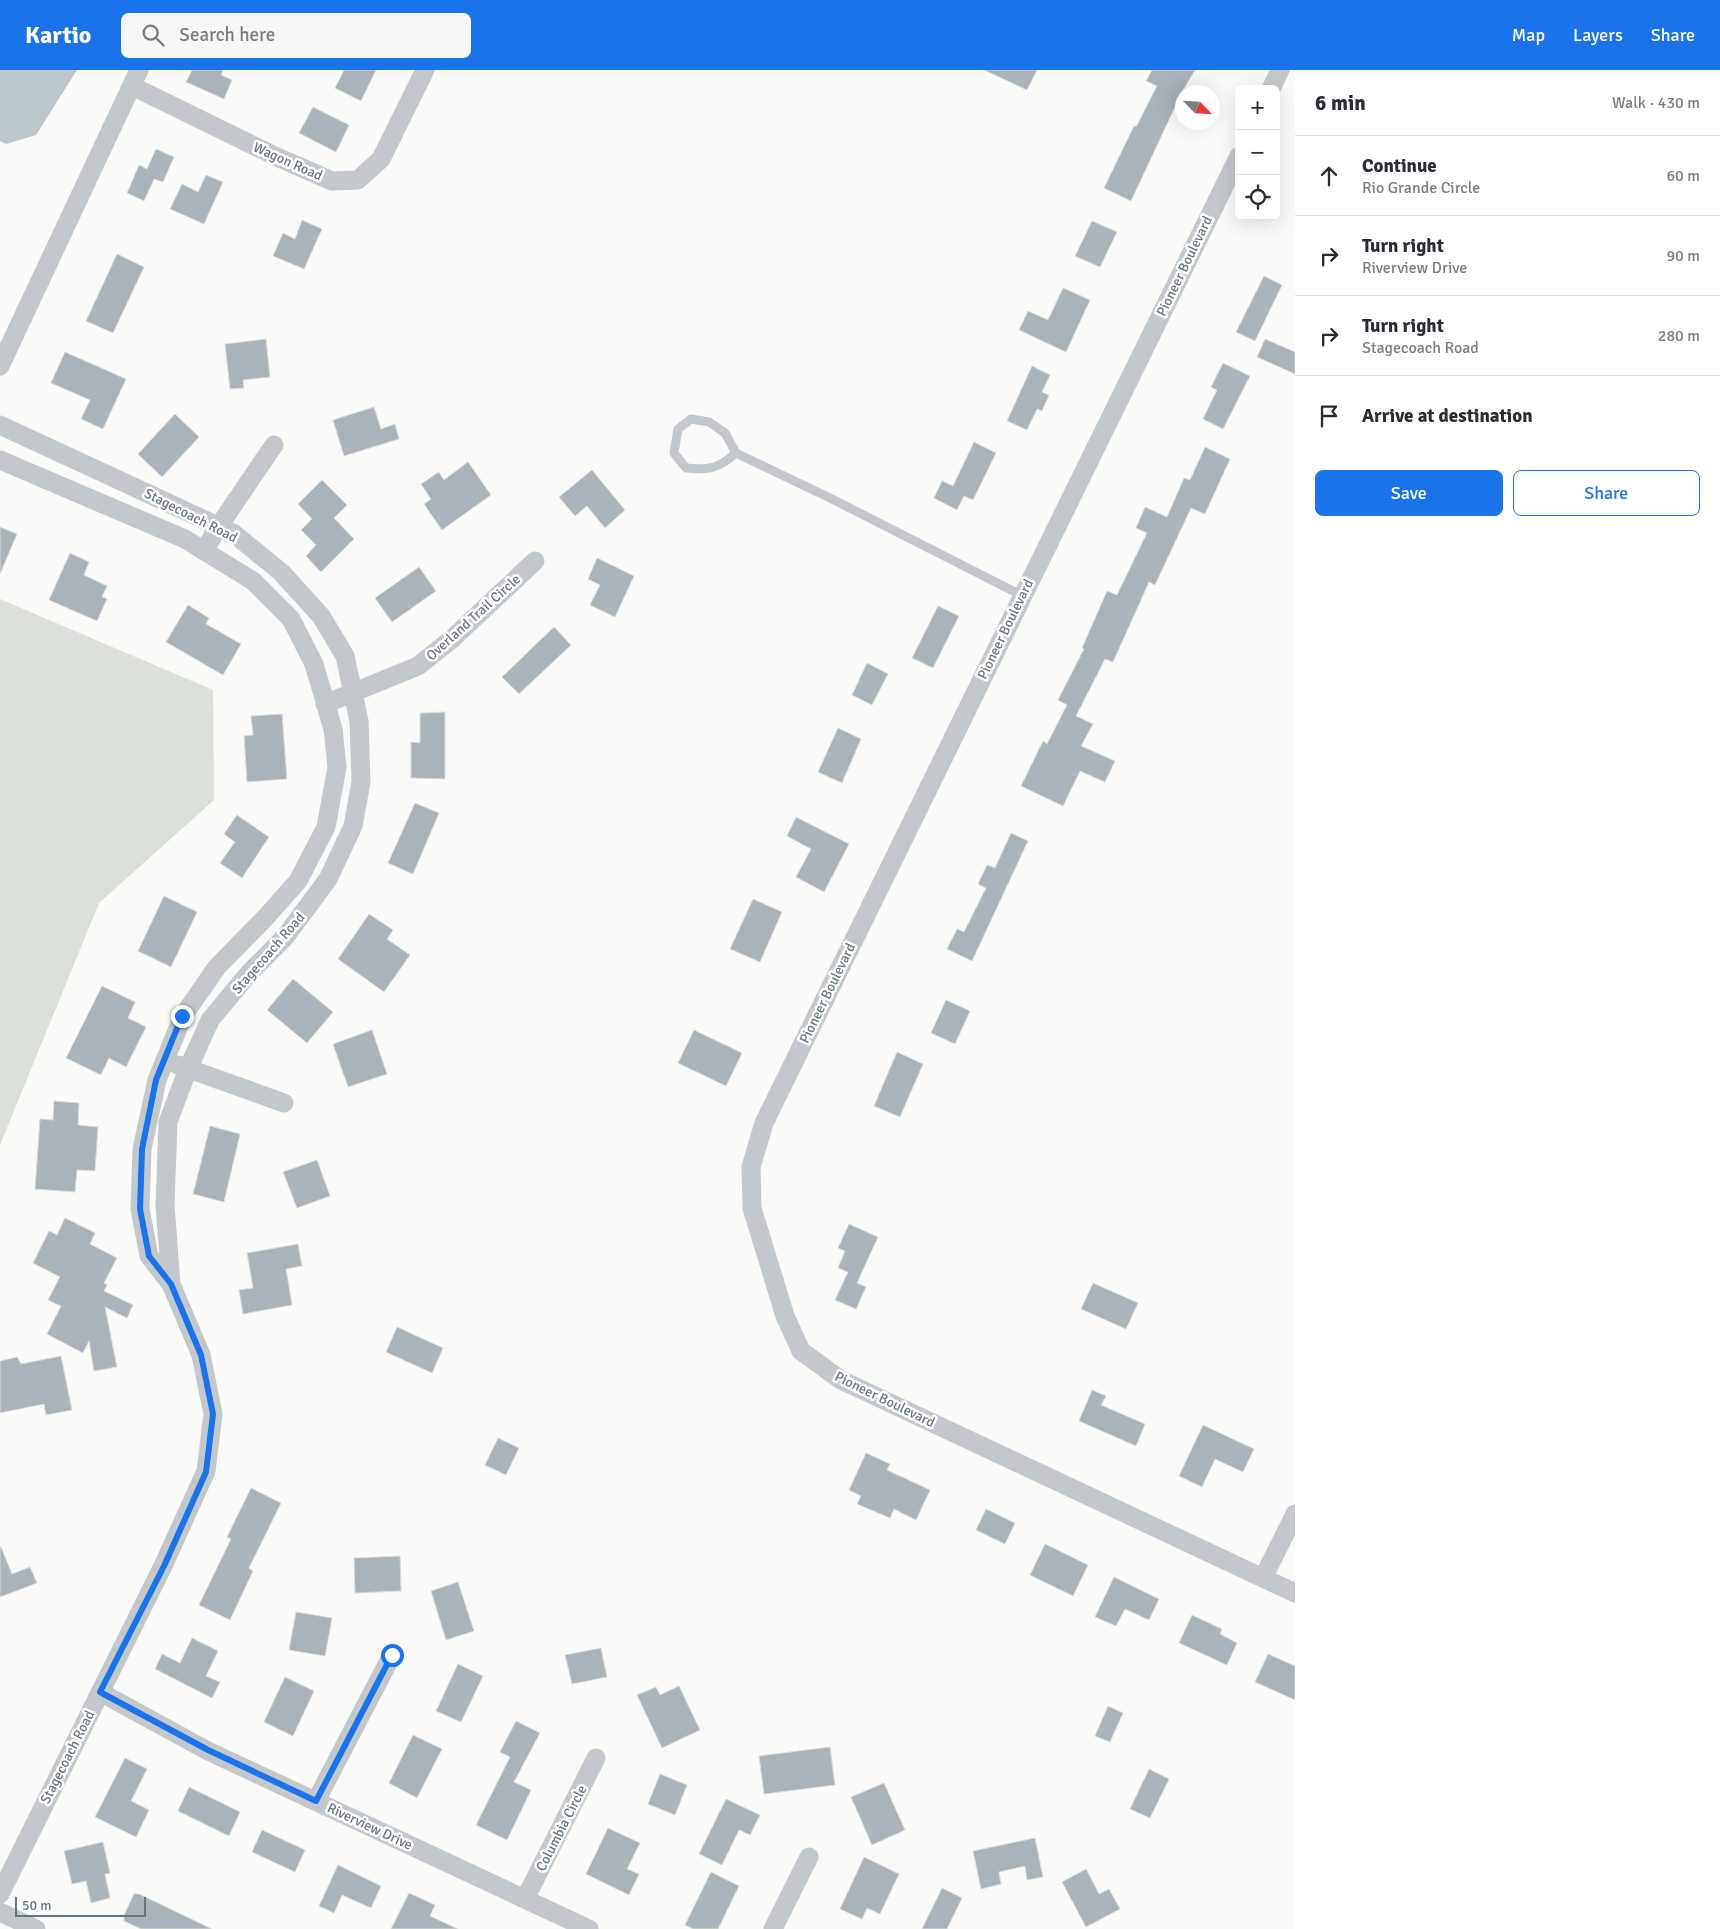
<!DOCTYPE html>
<html lang="en">
<head>
<meta charset="utf-8">
<style>
	body { margin:0; font-family:Signika,sans-serif; background:#f7f7f7; color:#2b2b33 }
	.controls { position:absolute; right:15px; top:15px; display:grid; overflow:hidden; border-radius:8px; box-shadow:0 5px 20px #0002 }
	.controls button { width:45px; height:45px; display:grid; place-items:center; padding:0; border:0; border-bottom:1px solid #e1e1e2; background:#fff; color:#2b2b33; font:25px sans-serif }
	.compass { position:absolute; left:1175px; top:15px; width:45px; height:45px; border-radius:50%; background:#fff; box-shadow:0 5px 20px #0002; rotate:115deg }
	.scale { position:absolute; left:15px; bottom:12px; width:131px; box-sizing:border-box; padding-left:5px; border:2px solid #657683; border-top:0; font-size:14px; line-height:18px; white-space:nowrap; color:#657683; -webkit-text-stroke:4px #fff; paint-order:stroke }
	.stop { position:absolute; width:15px; height:15px; margin:-11px; border:4px solid #1a73e8; border-radius:50%; background:#fff }
	.stop.end { background:#1a73e8; border-color:#fff; box-shadow:0 1px 5px #0008 }
	.list { margin:0; padding:0; list-style:none }
	h2 { display:flex; justify-content:space-between; align-items:center; height:65px; margin:0; padding:0 20px; font-size:21px }
	h2 small { font-size:16px; font-weight:400; color:#7c7c81 }
	.list li { display:grid; grid-template-columns:32px 1fr auto; gap:15px; align-items:center; box-sizing:border-box; height:80px; padding:0 20px; border-top:1px solid #e1e1e2 }
	.list b { display:block; font-size:19px; white-space:nowrap }
	.list p { margin:0; font-size:16px; white-space:nowrap; color:#7c7c81 }
	.list em { font-size:16px; font-style:normal; color:#7c7c81 }
	.actions { display:flex; gap:10px; padding:15px 20px }
	.actions a { flex:1; padding:11px 0; border:1px solid #1a73e8; border-radius:8px; text-align:center; font-size:18px; color:#1a73e8 }
	.actions .main { background:#1a73e8; color:#fff }
	.icon { flex:none; width:28px; height:28px; fill:none; stroke:currentColor; stroke-width:2; stroke-linecap:round; stroke-linejoin:round }
	.map { position:relative; flex:none; width:1295px; height:1859px; overflow:hidden }
	header { display:flex; align-items:center; gap:30px; box-sizing:border-box; height:70px; padding:0 25px; background:#1a73e8; color:#fff }
	header strong { font-size:24px }
	nav { display:flex; gap:28px; margin-inline-start:auto; font-size:18px }
	.search { width:350px; height:45px; background:#f7f7f7; display:flex; align-items:center; gap:12px; box-sizing:border-box; padding:0 18px; border-radius:8px; color:#7c7c81; font-size:19px }
	main { display:flex }
	aside { flex:1; background:#fff }
	.map>svg:first-child { display:block }
	.green { fill:#dadfd7 }
	.water { fill:#bbc7cb }
	.building { fill:#aab3b9; stroke:#dcdcda }
	.lines { fill:none; stroke-linecap:round; stroke-linejoin:round }
	.lane { stroke:#c3c8cc; stroke-width:9 }
	.street { stroke:#c3c8cc; stroke-width:19 }
	.route { stroke:#1a73e8; stroke-width:6 }
	.labels { text-anchor:middle; stroke-width:5; stroke-linejoin:round; paint-order:stroke }
	.street-label { font-size:14px; fill:#657683; stroke:#fff }
</style>
</head>
<body>
<header>
<strong>Kartio</strong>
<div class="search"><svg class="icon" aria-label="search" viewBox="0 0 24 24"><circle cx="10" cy="10" r="6"/><path d="M15 15l6 6"/></svg>Search here</div>
<nav><a>Map</a><a>Layers</a><a>Share</a></nav>
</header>
<main>
<div class="map">
<svg width="1295" height="1859" viewBox="0 0 1295 1859">
	<rect width="100%" height="100%" fill="#fafaf8"/>
	<path class="green" d="M0,529l213,91 1,110 -115,103 -99,242z"/>
	<path class="water" d="M0,0h77l-41,65 -30,9 -6,-3z"/>
	<g class="building">
		<path d="M192,0h31l-2,5 11,5 -8,19 -38,-17z"/>
		<path d="M344,0h32l-15,31 -26,-13z"/>
		<path d="M984,0h53l-10,20z"/>
		<path d="M1152,0h43l-13,22 -51,109 -27,-13 30,-62 2,1 21,-41 -11,-5z"/>
		<path d="M313,37l36,18 -13,27 -37,-19z"/>
		<path d="M156,79l18,8 -11,25 -9,-3 -10,22 -17,-8 12,-28 8,4z"/>
		<path d="M206,105l17,7 -19,42 -34,-15 12,-25 16,8z"/>
		<path d="M302,150l20,9 -18,40 -31,-13 10,-23 12,6z"/>
		<path d="M1092,151l25,11 -17,35 -25,-11z"/>
		<path d="M117,184l27,13 -31,66 -27,-12z"/>
		<path d="M1264,206l18,9 -27,56 -19,-9z"/>
		<path d="M1063,218l27,12 -24,52 -47,-22 9,-19 20,9z"/>
		<path d="M266,269l4,38 -27,3 1,8 -14,1 -5,-45z"/>
		<path d="M1265,269l30,13v22l-38,-17z"/>
		<path d="M65,282l61,27 -23,50 -22,-10 9,-19 -39,-17z"/>
		<path d="M1223,293l27,13 -27,53 -20,-10 14,-29 -6,-3z"/>
		<path d="M1032,296l18,9 -8,17 7,3 -7,16 -5,-2 -10,21 -20,-9z"/>
		<path d="M374,337l7,22 14,-5 4,15 -55,17 -11,-36z"/>
		<path d="M175,344l24,23 -37,40 -24,-23z"/>
		<path d="M974,372l22,11 -23,47 -9,-4 -7,14 -23,-12 8,-17 11,5z"/>
		<path d="M1205,377l25,12 -25,55 -14,-6 -36,77 -6,-3 -36,80 -8,-3 -29,57 17,8 -12,22 34,15 -10,21 -25,-11 -17,35 -42,-20 22,-45 4,3 20,-39 -9,-5 26,-51 -2,-1 25,-57 10,4 30,-62 -11,-5 9,-21 22,10 17,-39 6,2z"/>
		<path d="M468,392l23,33 -49,35 -18,-26 7,-5 -10,-15 18,-12 5,8z"/>
		<path d="M592,400l33,40 -20,18 -18,-22 -12,10 -16,-19z"/>
		<path d="M322,410l25,25 -13,13 20,21 -33,33 -15,-16 10,-11 -15,-15 11,-11 -14,-15z"/>
		<path d="M0,457l17,7 -17,40z"/>
		<path d="M70,483l19,9 -5,13 23,11 -5,11 5,2 -10,22 -48,-21z"/>
		<path d="M597,488l37,18 -19,41 -25,-12 10,-20 -12,-6z"/>
		<path d="M419,497l17,24 -44,31 -17,-24z"/>
		<path d="M188,535l21,13 -3,6 35,20 -18,31 -57,-33z"/>
		<path d="M938,536l21,10 -26,52 -21,-10z"/>
		<path d="M554,557l17,18 -52,49 -17,-17z"/>
		<path d="M867,593l21,11 -16,31 -20,-10z"/>
		<path d="M445,642v67l-34,-1v-36l9,1v-30z"/>
		<path d="M282,644l5,65 -40,3 -3,-46 9,-1 -2,-19z"/>
		<path d="M838,658l23,11 -19,44 -24,-11z"/>
		<path d="M415,733l24,10 -26,61 -25,-11z"/>
		<path d="M237,745l32,22 -27,41 -22,-15 15,-21 -11,-8z"/>
		<path d="M796,747l53,27 -25,48 -28,-15 15,-28 -24,-13z"/>
		<path d="M1011,763l17,8 -56,120 -25,-12 10,-20 7,3 22,-44 -8,-4 9,-19 8,3z"/>
		<path d="M164,826l33,16 -26,55 -33,-16z"/>
		<path d="M753,829l29,13 -22,50 -30,-13z"/>
		<path d="M369,844l24,16 -6,9 23,16 -26,37 -46,-33z"/>
		<path d="M293,909l40,33 -26,31 -40,-33z"/>
		<path d="M102,916l33,16 -7,16 18,9 -20,40 -17,-9 -8,17 -35,-17z"/>
		<path d="M946,930l24,11 -15,33 -24,-11z"/>
		<path d="M372,960l15,44 -39,13 -15,-43z"/>
		<path d="M694,960l48,23 -16,33 -48,-23z"/>
		<path d="M897,982l26,12 -23,53 -26,-11z"/>
		<path d="M54,1031l25,2 -1,22 20,2 -3,44 -18,-1 -2,22 -40,-3 5,-70 13,1z"/>
		<path d="M210,1056l30,8 -16,68 -31,-8z"/>
		<path d="M317,1090l13,36 -33,12 -14,-36z"/>
		<path d="M65,1148l30,15 -5,11 27,14 -13,25 3,2 -3,6 29,14 -6,13 -22,-11 12,60 -23,4 -5,-30 -6,12 -36,-19 14,-28 -13,-6 12,-23 -27,-14 16,-32 8,4z"/>
		<path d="M849,1154l29,13 -21,46 9,4 -10,22 -21,-9 13,-28 -10,-4 7,-17 -7,-3z"/>
		<path d="M298,1174l4,22 -16,3 6,36 -49,9 -4,-24 14,-2 -6,-35z"/>
		<path d="M1093,1213l45,20 -12,26 -45,-20z"/>
		<path d="M397,1257l46,21 -11,25 -46,-21z"/>
		<path d="M61,1286l11,54 -26,5 -2,-11 -44,9v-52l17,-4 4,7z"/>
		<path d="M1092,1320l14,6 -5,9 44,19 -9,22 -57,-25z"/>
		<path d="M1203,1355l51,24 -11,23 -28,-13 -13,28 -23,-11z"/>
		<path d="M498,1368l21,10 -13,27 -21,-10z"/>
		<path d="M866,1383l24,11 -3,6 43,20 -14,30 -22,-11 -4,9 -33,-14 4,-8 -12,-6z"/>
		<path d="M251,1418l30,15 -32,65 4,3 -23,49 -31,-15 32,-66 -4,-2z"/>
		<path d="M986,1439l29,14 -10,21 -29,-14z"/>
		<path d="M1045,1474l43,21 -15,31 -43,-21z"/>
		<path d="M1,1477l11,27 18,-7 7,16 -37,14v-49z"/>
		<path d="M400,1486l1,35 -46,2 -1,-35z"/>
		<path d="M1114,1507l45,22 -10,21 -24,-11 -9,17 -21,-9z"/>
		<path d="M458,1512l16,49 -28,9 -15,-49z"/>
		<path d="M296,1542l36,6 -7,38 -36,-6z"/>
		<path d="M1192,1545l30,14 -2,5 17,9 -10,22 -48,-22z"/>
		<path d="M192,1568l26,13 -12,25 14,6 -8,16 -57,-29 7,-15 18,9z"/>
		<path d="M601,1578l6,29 -35,7 -7,-29z"/>
		<path d="M1268,1584l27,12v34l-40,-18z"/>
		<path d="M458,1594l25,12 -22,46 -25,-11z"/>
		<path d="M285,1607l29,14 -21,45 -29,-14z"/>
		<path d="M679,1616l21,44 -38,18 -25,-53 19,-8 4,8z"/>
		<path d="M1108,1636l15,7 -13,29 -15,-6z"/>
		<path d="M516,1651l24,12 -26,49 17,8 -24,50 -31,-15 34,-68 -10,-5z"/>
		<path d="M413,1665l29,14 -25,49 -28,-15z"/>
		<path d="M830,1677l5,38 -71,9 -5,-38z"/>
		<path d="M125,1688l22,11 -16,32 18,9 -13,27 -41,-20z"/>
		<path d="M1149,1699l20,10 -19,39 -20,-9z"/>
		<path d="M660,1704l27,11 -12,30 -27,-11z"/>
		<path d="M884,1713l21,47 -33,15 -21,-48z"/>
		<path d="M189,1717l51,25 -11,24 -51,-25z"/>
		<path d="M726,1729l34,16 -10,20 -11,-5 -17,35 -23,-11z"/>
		<path d="M608,1758l32,15 -13,26 12,5 -10,21 -43,-21z"/>
		<path d="M262,1760l43,20 -10,22 -43,-20z"/>
		<path d="M1035,1768l8,39 -16,3 -2,-14 -26,6 2,12 -20,5 -8,-38z"/>
		<path d="M103,1772l7,31 -5,1 5,24 -19,5 -5,-22 -14,3 -8,-33z"/>
		<path d="M864,1787l35,17 -19,40 -13,-6 -5,11 -22,-10z"/>
		<path d="M338,1795l43,21 -10,22 -29,-13 -8,18 -15,-7z"/>
		<path d="M1086,1799l13,25 10,-5 11,20 -34,18 -24,-45z"/>
		<path d="M711,1802l28,14 -21,43h-25l-8,-4z"/>
		<path d="M942,1818l20,10 -15,31h-25z"/>
		<path d="M409,1823l26,12 -5,11 28,13h-67z"/>
		<path d="M134,1824h5l73,35h-71l-17,-8v-6z"/>
	</g>
	<g class="lines">
		<path class="lane" d="M736,383c-18,16 -27,17 -50,15l-12,-15 4,-24 13,-10 18,3 16,11 11,20 94,45 191,97"/>
		<g class="street">
			<path d="M132,16l145,71 55,24 26,-1 23,-21 44,-89"/>
			<path d="M1271,19l9,-19"/>
			<path d="M1239,86l-475,967 -13,44 1,41 33,108 16,35 40,29 454,213"/>
			<path d="M0,296l139,-296"/>
			<path d="M0,355l233,108 48,39 40,44 24,40 14,65 2,61 -8,44 -25,53 -43,58 -35,35 -40,48 -22,49 -20,53 -3,83 6,79"/>
			<path d="M0,390l185,79 68,42 38,38 23,45 19,65 4,38 -11,60 -28,54 -33,37 -48,49 -34,49 -26,64 -15,69 -2,60 9,47 22,28 30,71 12,59 -7,57 -43,95 -163,328"/>
			<path d="M204,481l15,-25 55,-81"/>
			<path d="M325,634l93,-38 34,-27 83,-78"/>
			<path d="M178,995l106,38"/>
			<path d="M1263,1508l32,-64"/>
			<path d="M100,1622l108,59 381,178"/>
			<path d="M316,1731l76,-146"/>
			<path d="M525,1829l71,-141"/>
			<path d="M0,1842l36,17"/>
			<path d="M773,1859l36,-72"/>
		</g>
	</g>
	<g class="lines">
		<path class="route" d="M182,946l-26,64 -14,69 -2,60 9,47 22,28 30,71 12,59 -7,58 -42,94 -64,126 108,58 108,51 76,-146"/>
	</g>
	<g class="labels">
		<g class="street-label">
			<text transform="translate(288 91) rotate(24)" y="5">Wagon Road</text>
			<text transform="translate(1184 196) rotate(-64)" y="5">Pioneer Boulevard</text>
			<text transform="translate(191 445) rotate(27)" y="5">Stagecoach Road</text>
			<text transform="translate(473 547) rotate(-42)" y="5">Overland Trail Circle</text>
			<text transform="translate(1005 559) rotate(-64)" y="5">Pioneer Boulevard</text>
			<text transform="translate(268 883) rotate(-49)" y="5">Stagecoach Road</text>
			<text transform="translate(827 923) rotate(-64)" y="5">Pioneer Boulevard</text>
			<text transform="translate(885 1329) rotate(26)" y="5">Pioneer Boulevard</text>
			<text transform="translate(67 1687) rotate(-63)" y="5">Stagecoach Road</text>
			<text transform="translate(370 1756) rotate(25)" y="5">Riverview Drive</text>
			<text transform="translate(561 1758) rotate(-63)" y="5">Columbia Circle</text>
		</g>
	</g>
</svg>
<div class="controls">
<button>+</button>
<button>−</button>
<button><svg class="icon" aria-label="locate" viewBox="0 0 24 24"><circle cx="12" cy="12" r="6"/><path d="M12 2v4M12 18v4M2 12h4M18 12h4"/></svg></button>
</div>
<svg class="compass" viewBox="-18 -18 36 36"><path d="M0-13l5 13h-10z" fill="#e53935"/><path d="M0 13l5-13h-10z" fill="#7c7c81"/></svg>
<div class="scale">50 m</div>
<div class="stop" style="left:392px;top:1585px"></div>
<div class="stop end" style="left:182px;top:946px"></div>
</div>
<aside>
<h2>6 min<small>Walk · 430 m</small></h2>
<ul class="list">
<li><svg class="icon" aria-label="ahead" viewBox="0 0 24 24"><path d="M12 20V5M6 11l6-6 6 6"/></svg><div><b>Continue</b><p>Rio Grande Circle</p></div><em>60 m</em></li>
<li><svg class="icon" aria-label="right" viewBox="0 0 24 24"><path d="M7 20v-9h11M14 6l5 5-5 5"/></svg><div><b>Turn right</b><p>Riverview Drive</p></div><em>90 m</em></li>
<li><svg class="icon" aria-label="right" viewBox="0 0 24 24"><path d="M7 20v-9h11M14 6l5 5-5 5"/></svg><div><b>Turn right</b><p>Stagecoach Road</p></div><em>280 m</em></li>
<li><svg class="icon" aria-label="arrive" viewBox="0 0 24 24"><path d="M6 21V4h12l-3 4 3 4H6"/></svg><div><b>Arrive at destination</b></div></li>
</ul>
<div class="actions"><a class="main">Save</a><a>Share</a></div>
</aside>
</main>
</body>
</html>
